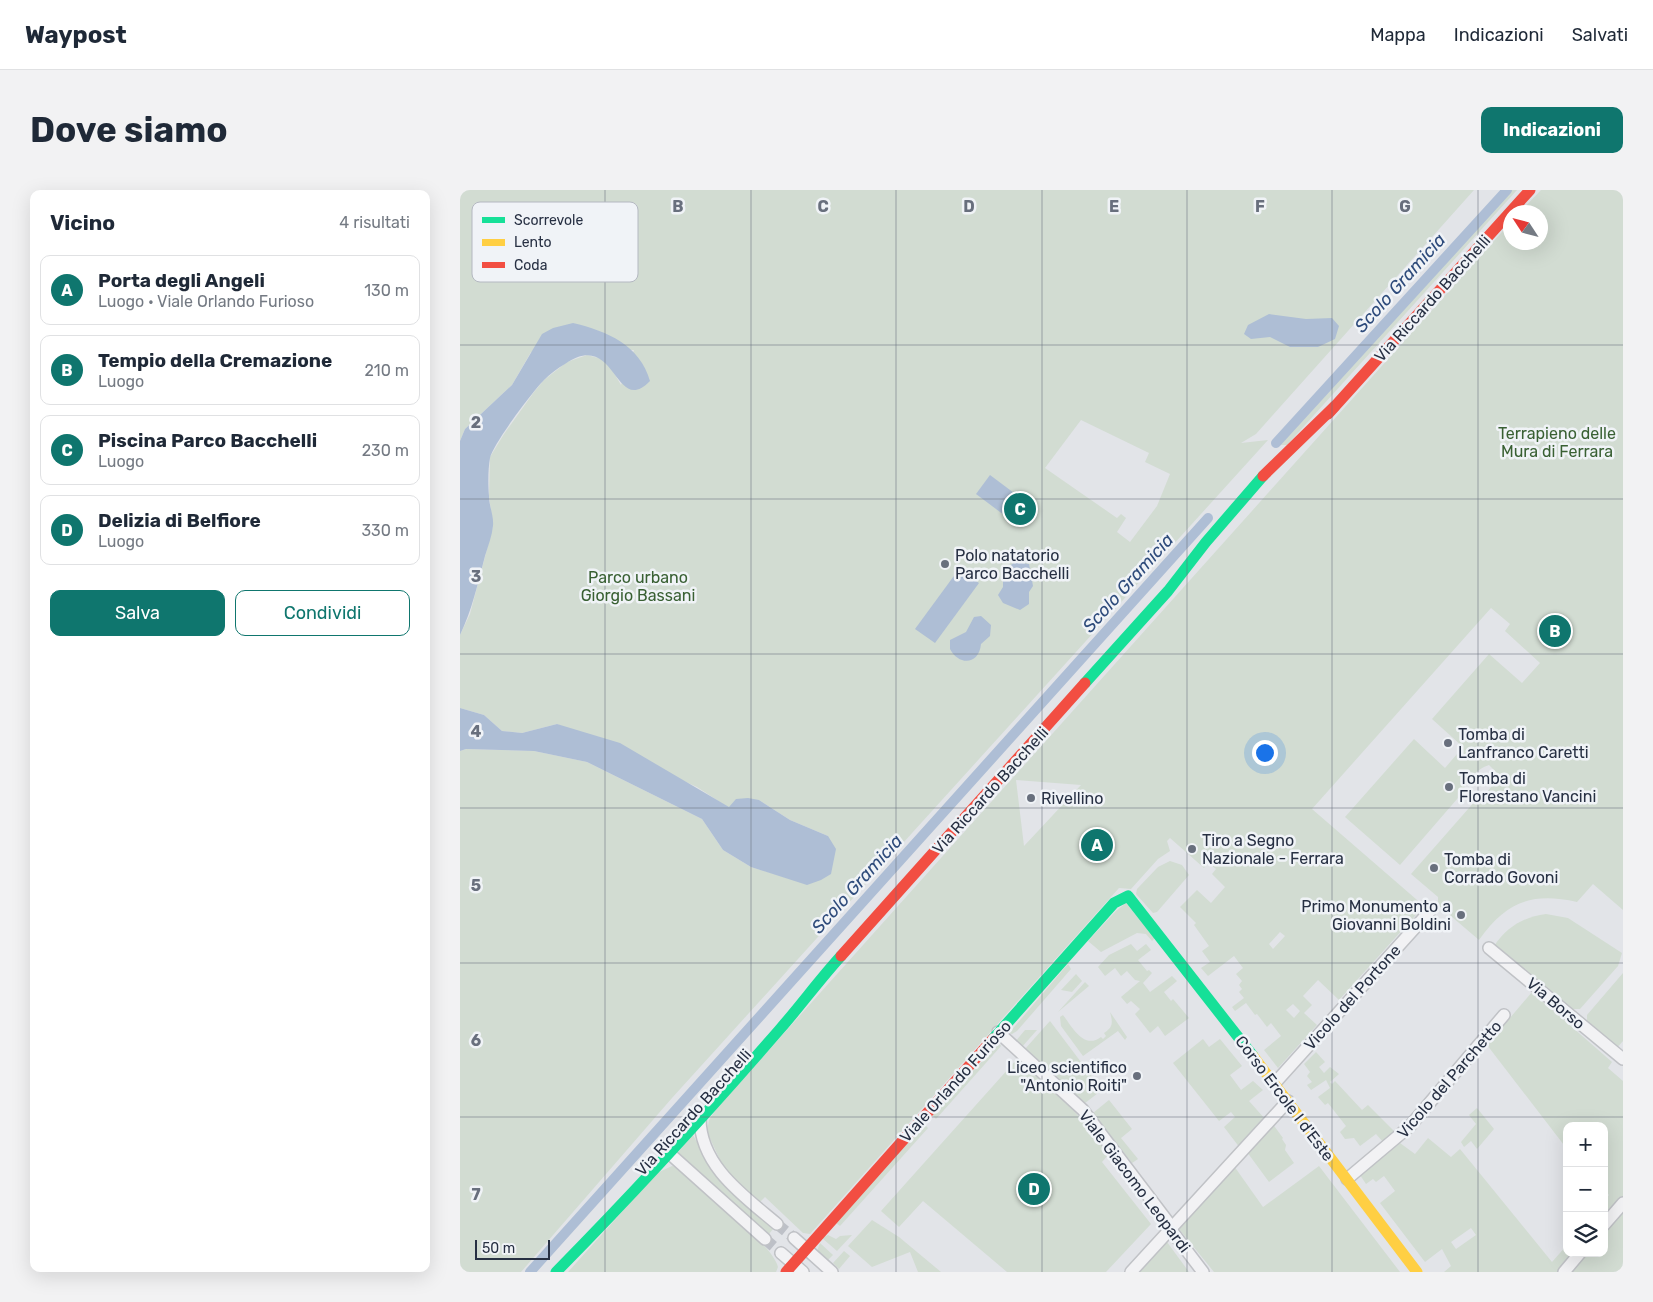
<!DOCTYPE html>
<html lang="it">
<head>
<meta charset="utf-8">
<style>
	body { margin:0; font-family:Rubik,sans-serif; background:#f2f2f3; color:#1f2937 }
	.controls { position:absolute; right:15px; bottom:15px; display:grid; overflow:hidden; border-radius:10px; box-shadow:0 5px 20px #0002 }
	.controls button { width:45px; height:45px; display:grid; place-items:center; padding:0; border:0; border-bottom:1px solid #e0e1e3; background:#fff; color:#1f2937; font:25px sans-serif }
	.compass { position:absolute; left:1043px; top:15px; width:45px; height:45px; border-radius:50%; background:#fff; box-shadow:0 5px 20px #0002; rotate:306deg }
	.scale { position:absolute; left:15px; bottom:12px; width:75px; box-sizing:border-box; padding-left:5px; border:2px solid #273043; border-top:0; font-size:14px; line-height:18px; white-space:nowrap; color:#273043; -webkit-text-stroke:4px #f0f3f7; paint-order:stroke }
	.you { position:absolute; left:804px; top:562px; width:18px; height:18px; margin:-12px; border:4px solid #fff; border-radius:50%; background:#1a73e8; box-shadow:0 0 0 8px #1a73e833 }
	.badge { display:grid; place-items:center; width:32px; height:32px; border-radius:50%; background:#0f766e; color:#fff; font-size:16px; font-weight:700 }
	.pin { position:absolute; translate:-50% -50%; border:2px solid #fff; box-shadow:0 1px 5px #0006 }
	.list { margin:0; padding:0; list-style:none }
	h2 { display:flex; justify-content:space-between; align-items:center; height:65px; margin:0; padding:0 20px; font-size:21px }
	h2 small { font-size:16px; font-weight:400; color:#747a83 }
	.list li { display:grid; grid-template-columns:32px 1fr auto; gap:15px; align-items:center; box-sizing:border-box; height:70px; margin:0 10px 10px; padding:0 10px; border:1px solid #e0e1e3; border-radius:10px }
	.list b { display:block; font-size:19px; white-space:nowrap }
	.list p { margin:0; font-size:16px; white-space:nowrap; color:#747a83 }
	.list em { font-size:16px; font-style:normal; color:#747a83 }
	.actions { display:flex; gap:10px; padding:15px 20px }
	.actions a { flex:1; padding:11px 0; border:1px solid #0f766e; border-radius:10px; text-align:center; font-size:18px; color:#0f766e }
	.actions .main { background:#0f766e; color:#fff }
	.icon { flex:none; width:28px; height:28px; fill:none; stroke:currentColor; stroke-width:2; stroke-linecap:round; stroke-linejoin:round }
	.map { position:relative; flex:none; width:1163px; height:1082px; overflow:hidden; border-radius:10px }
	header { display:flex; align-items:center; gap:30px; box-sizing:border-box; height:70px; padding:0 25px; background:#fff; border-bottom:1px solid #e0e1e3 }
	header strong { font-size:24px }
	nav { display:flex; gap:28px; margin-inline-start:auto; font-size:18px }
	.intro { display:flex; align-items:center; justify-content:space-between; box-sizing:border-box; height:120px; padding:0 30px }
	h1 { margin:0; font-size:35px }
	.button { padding:12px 22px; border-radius:10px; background:#0f766e; color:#fff; font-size:18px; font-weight:700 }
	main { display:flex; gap:30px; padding:0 30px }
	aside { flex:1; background:#fff; border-radius:10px; box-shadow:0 5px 20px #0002 }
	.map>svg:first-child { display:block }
	.green { fill:#d2dcd2; fill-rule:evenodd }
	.water { fill:#aebed5 }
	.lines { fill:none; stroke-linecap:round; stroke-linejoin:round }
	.canal { stroke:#aebed5; stroke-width:10 }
	.street-tunnel { stroke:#bdc0c7; stroke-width:11; stroke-dasharray:11 5.5; stroke-linecap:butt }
	.street-casing { stroke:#c0c2c6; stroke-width:14 }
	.street { stroke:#f2f2f4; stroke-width:11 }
	.fast { stroke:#16e098; stroke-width:11 }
	.slow { stroke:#ffcf43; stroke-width:11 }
	.jam { stroke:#f24e42; stroke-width:11 }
	.grid { fill:none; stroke:#686f7d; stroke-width:1; stroke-opacity:0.55 }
	.poi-dot { fill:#686f7d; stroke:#f0f3f7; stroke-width:2 }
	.labels { text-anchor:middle; stroke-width:5; stroke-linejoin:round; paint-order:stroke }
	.street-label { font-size:16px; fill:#273043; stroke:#f0f3f7 }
	.park-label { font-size:16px; fill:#396033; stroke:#f0f3f7 }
	.poi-label { font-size:16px; fill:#273043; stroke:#f0f3f7; text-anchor:start }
	.water-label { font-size:18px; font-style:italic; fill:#2e4b7b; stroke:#f0f3f7 }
	.key { fill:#f0f3f7; stroke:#b4b8c1; stroke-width:1 }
	.key-label { font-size:14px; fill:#273043 }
	.grid-label { font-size:16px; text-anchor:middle; font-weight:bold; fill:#686f7d; stroke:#f0f3f7; stroke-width:5; stroke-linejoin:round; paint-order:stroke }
</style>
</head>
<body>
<header>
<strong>Waypost</strong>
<nav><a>Mappa</a><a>Indicazioni</a><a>Salvati</a></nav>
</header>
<div class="intro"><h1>Dove siamo</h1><a class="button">Indicazioni</a></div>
<main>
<aside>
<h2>Vicino<small>4 risultati</small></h2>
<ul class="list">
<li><span class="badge">A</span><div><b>Porta degli Angeli</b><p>Luogo · Viale Orlando Furioso</p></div><em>130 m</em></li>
<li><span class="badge">B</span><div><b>Tempio della Cremazione</b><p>Luogo</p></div><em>210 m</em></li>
<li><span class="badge">C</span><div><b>Piscina Parco Bacchelli</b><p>Luogo</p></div><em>230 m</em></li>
<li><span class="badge">D</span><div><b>Delizia di Belfiore</b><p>Luogo</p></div><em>330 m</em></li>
</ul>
<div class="actions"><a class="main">Salva</a><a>Condividi</a></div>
</aside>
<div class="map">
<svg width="1163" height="1082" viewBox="0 0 1163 1082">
	<rect width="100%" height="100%" fill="#e2e4e8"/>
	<g class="green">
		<path d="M0,0h1014l-218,244 -15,9 27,-3 -596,658 -151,174h-61v-521l6,-2 68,2 53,11 115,57 21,31 28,17 56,17 21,-48 -38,-16 -31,-20 -30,8 -32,-21 -140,-63 -35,9 -20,-2 -18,-16 -24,-7v-73l10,-21 23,-88 -4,-30 1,-39 14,-23 30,-42 10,-12 23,-18 20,-7 15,4 9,9 10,17 13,-35 -103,2 -19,33 -47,44 -5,12zM621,230l68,33 -4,9 25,12 -13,32 -27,36 -13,-10 9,-14 -5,-4 -4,4 -72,-50z"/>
		<path d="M1051,0h6l-230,255h-7z"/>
		<path d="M1081,0h82v720l-30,-26 -16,18c-46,-10 -71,0 -98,38l-41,-35v-8l-27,-23 65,-74 6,-2 15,-18v-7l-8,-8c-10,3 -24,15 -25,26l-64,74 -55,-48 69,-78 31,29 18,-21 -31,-28 57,-65 33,29 18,-20 -35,-32 5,-7 -19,-16 -179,201 112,97 -85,94 -21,-20 -15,16 9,9 -8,8 13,12 -39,43 -14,-18 17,-14 -10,-13 -4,4 -10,-13 -2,1 -9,-12 -11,8 -3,-4 12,-9 -5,-6 3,-3 -3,-4 3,-4 -6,-7 7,-6 -9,-12 -26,20 -7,-8 9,-6 -8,-11 7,-5 -15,-21 2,-2 -16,-16 17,-17 14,13 14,-16 -13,-13 4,-5 -8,-6 -4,5 -34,-30 -3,3 3,10 -12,8 -27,30 -12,-1 -309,346 -7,-1 -38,-36 -5,5 -35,-32 -5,-10 -13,-28 2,-12 8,-12 793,-885v19h30v-30h-20zM556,590l65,5 -57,61zM642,643l8,7 -16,17 -10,-8 9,-11 3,2zM820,742l5,4 -12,13 -4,-5zM833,814l7,7 -6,7 -8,-8z"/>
		<path d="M710,671l12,4 7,10 -32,37 -4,1 -17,-19 1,-5 21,-22z"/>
		<path d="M666,713l29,35 -3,3 -6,-7 -9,-1 -36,19 -13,-11 28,-30z"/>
		<path d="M1086,724l22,4 54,35 -4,13 -38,43h-9l-77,-63c13,-19 29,-29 52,-32z"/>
		<path d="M671,754l6,7 9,-7 5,6 -13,10 9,11 2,-1 3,3 -9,10 7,9 22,-16 5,5 -13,11 7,9 2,-2 16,19 -24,18 -7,-10 -8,7 -15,-19 5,-5 -9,-8 -4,3 -6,-7 19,-16 -5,-1 -8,-9 -6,5 -6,-8 -10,8 -7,-9 11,-12z"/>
		<path d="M608,774l3,5 -54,62 -5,3 -3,-1z"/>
		<path d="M1163,783v68l-7,8 -29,-25v-9z"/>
		<path d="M616,784l6,7 -10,11 -11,-2z"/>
		<path d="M625,792l4,4 -31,26z"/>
		<path d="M1072,802l80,70 -4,6 15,13v116l-19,22v-19l5,-5 -5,-5v-64h-37v23l-80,-104z"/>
		<path d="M650,822l17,25 -2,3 -7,-9 -35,25 -22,-30 -1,-9 3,-2c9,12 21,35 38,22l2,2 3,-3 -2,-3c9,-6 9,-10 6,-21z"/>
		<path d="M590,831l52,69 -17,13 -60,-54z"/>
		<path d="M565,840h12l-16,18 -6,-6z"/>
		<path d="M743,849l6,8 11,-8 22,27 -12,9 11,15 12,-9 10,9 -14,11 16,18 -25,29 -16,-21 11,-10 -4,-5 -12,9 -46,-58z"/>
		<path d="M539,853l2,3 -65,73 -4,-4z"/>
		<path d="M856,862l9,10 -6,5 5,6 6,-6 9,7 -9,8 2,2 3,-3 27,29 6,-5 28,28 -12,10 -8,-9 -16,12 -6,-8 -9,1 -5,-7 6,-6 -18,-23 -3,2 -7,-8 12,-9 -4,-8 -15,10 -4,-5 5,-3 -5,-6 3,-4 -6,-8z"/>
		<path d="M558,868l57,54 34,42 -7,8 49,62 -45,48h-99l-84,-71 -24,26 -18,-16z"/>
		<path d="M649,910l23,29 -11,9 17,21 -6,4 -39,-50z"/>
		<path d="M1017,918l17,21 -17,20 -6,-8 -7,6 -3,-5 15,-18 -7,-9z"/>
		<path d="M812,933l11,15 -1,1 4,6 -1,5 9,13 -25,19 -22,-30z"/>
		<path d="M464,934l4,4 -88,98 -4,-3z"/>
		<path d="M233,945l24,43 56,51 -4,5 -90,-80 -1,-2z"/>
		<path d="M968,948l23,19 9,-8 92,113 15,-17v8h8l-16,19h-115l7,-6 -9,-17 -17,13 -45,-59 15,-12 -11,-15 -8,6 -3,-3 -7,5 -6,-9 40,-32 15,11zM1011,1038l5,7 -20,14 -5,-7z"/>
		<path d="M212,976l4,1c21,18 97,77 102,100l-2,5h-208l89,-99z"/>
		<path d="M774,976l29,41 56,-41 81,106h-186l-35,-43z"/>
		<path d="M1163,1019v63h-54l16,-19h19v-22z"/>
		<path d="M412,1030l27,17 42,35h-23l-8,-20 -38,15 -24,-21z"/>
		<path d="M368,1045l8,4 4,-3 12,-1 -15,16 -15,-13z"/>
		<path d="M707,1052l22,30h-49z"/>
		<path d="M360,1053l13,12 -5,5 -11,-9z"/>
		<path d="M384,1061l6,5 -11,13 -6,-6z"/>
	</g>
	<g class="water">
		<path d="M809,124l37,5 26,-1 7,8 -4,13 -17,8h-28l-20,-10 -19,2 -7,-5 4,-9z"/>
		<path d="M113,133c34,8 67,22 77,58 -36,37 -33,-53 -85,-17 -7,4 -15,10 -21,16 -11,11 -51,64 -54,78 -2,11 -2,27 -1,38 0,10 5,20 4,30 -1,10 -5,20 -8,30 -7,27 -13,54 -25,79v-194l5,-12 47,-44 30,-51 11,-6z"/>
		<path d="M530,285l36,27 -14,19 -36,-27z"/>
		<path d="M555,372l14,2 4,22 -4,6v12l-9,6 -17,-7 -5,-8 5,-8v-6l5,-6v-8z"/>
		<path d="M499,379l20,14 -44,60 -20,-14z"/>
		<path d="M521,426l10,9 -1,11 -9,8c-2,21 -22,22 -31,5v-9l16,-8 8,-15z"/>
		<path d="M0,518l24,7 18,16 20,2 35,-9 63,19 109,64 7,-8 12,-1 11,2 31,20 38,16 8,13 -5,25 -10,6 -14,5 -56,-18 -28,-17 -21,-31 -115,-57 -53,-11 -68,-2 -6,2z"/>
	</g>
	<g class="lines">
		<g class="canal">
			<path d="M816,253l231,-253"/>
			<path d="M70,1082l678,-754"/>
		</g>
		<g class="street-tunnel">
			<path d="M317,1034l17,14"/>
			<path d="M305,1049l16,14"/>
		</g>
		<defs>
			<g id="street">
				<path d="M1029,758l134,111"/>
				<path d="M538,842l85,78 85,112 3,8 32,42"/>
				<path d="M814,894l156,-173"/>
				<path d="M240,928c0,48 44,78 77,106"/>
				<path d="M209,963l96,86"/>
				<path d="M887,989l63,-53 94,-111"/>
				<path d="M1144,1035l19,-22"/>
				<path d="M334,1048l38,34"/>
				<path d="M321,1063l22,19"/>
				<path d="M671,1082l157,-171"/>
				<path d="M1104,1082l16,-19"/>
			</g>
		</defs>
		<use href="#street" class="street-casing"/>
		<use href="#street" class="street"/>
		<g class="fast">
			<path d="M625,493l83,-92 38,-49 57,-66"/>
			<path d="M533,849l121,-136 14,-7 125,160"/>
			<path d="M96,1082c78,-79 152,-160 224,-243 21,-24 40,-50 61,-73"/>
		</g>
		<path class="slow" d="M793,866l164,216"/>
		<g class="jam">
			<path d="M868,224l202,-224"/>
			<path d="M803,286l72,-70"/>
			<path d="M381,766l244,-273"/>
			<path d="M326,1082l207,-233"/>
		</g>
	</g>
	<path class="grid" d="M145,0v1082M291,0v1082M436,0v1082M582,0v1082M727,0v1082M872,0v1082M1018,0v1082M0,155h1163M0,309h1163M0,464h1163M0,618h1163M0,773h1163M0,927h1163"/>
	<g class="poi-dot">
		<circle cx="485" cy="374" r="5"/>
		<circle cx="988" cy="553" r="5"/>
		<circle cx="989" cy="597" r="5"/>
		<circle cx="571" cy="608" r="5"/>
		<circle cx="732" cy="659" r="5"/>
		<circle cx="974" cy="678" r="5"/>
		<circle cx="1001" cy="725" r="5"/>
		<circle cx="677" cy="886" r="5"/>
	</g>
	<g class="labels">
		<g class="street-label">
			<text transform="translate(972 108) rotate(-48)" y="6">Via Riccardo Bacchelli</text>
			<text transform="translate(530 600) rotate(-48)" y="6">Via Riccardo Bacchelli</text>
			<text transform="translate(892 807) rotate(-48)" y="6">Vicolo del Portone</text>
			<text transform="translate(1096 813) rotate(40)" y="6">Via Borso</text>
			<text transform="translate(989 889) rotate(-49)" y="6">Vicolo del Parchetto</text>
			<text transform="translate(495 891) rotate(-48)" y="6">Viale Orlando Furioso</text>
			<text transform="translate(825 908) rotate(53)" y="6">Corso Ercole I d'Este</text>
			<text transform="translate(233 922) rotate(-48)" y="6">Via Riccardo Bacchelli</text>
			<text transform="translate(675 991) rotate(53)" y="6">Viale Giacomo Leopardi</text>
		</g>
		<g class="park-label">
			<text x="1097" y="249">Terrapieno delle<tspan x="1097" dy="18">Mura di Ferrara</tspan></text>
			<text x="178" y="393">Parco urbano<tspan x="178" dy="18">Giorgio Bassani</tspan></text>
		</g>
		<g class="poi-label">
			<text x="495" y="371">Polo natatorio<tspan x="495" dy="18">Parco Bacchelli</tspan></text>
			<text x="998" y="550">Tomba di<tspan x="998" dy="18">Lanfranco Caretti</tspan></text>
			<text x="999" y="594">Tomba di<tspan x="999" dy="18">Florestano Vancini</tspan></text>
			<text x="581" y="614">Rivellino</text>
			<text x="742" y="656">Tiro a Segno<tspan x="742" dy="18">Nazionale - Ferrara</tspan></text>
			<text x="984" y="675">Tomba di<tspan x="984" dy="18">Corrado Govoni</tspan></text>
			<text x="991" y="722" text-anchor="end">Primo Monumento a<tspan x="991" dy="18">Giovanni Boldini</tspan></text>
			<text x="667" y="883" text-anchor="end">Liceo scientifico<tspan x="667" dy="18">"Antonio Roiti"</tspan></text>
		</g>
		<g class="water-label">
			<text transform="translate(940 93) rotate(-48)" y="6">Scolo Gramicia</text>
			<text transform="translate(668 393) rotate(-48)" y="6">Scolo Gramicia</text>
			<text transform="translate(397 694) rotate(-48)" y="6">Scolo Gramicia</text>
		</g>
	</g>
	<rect x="12" y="12" width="166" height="80" rx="8" class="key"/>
	<rect x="22" y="27" width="23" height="6" fill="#16e098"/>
	<rect x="22" y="49" width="23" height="7" fill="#ffcf43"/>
	<rect x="22" y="72" width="23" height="6" fill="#f24e42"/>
	<g class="key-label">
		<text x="54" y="35">Scorrevole</text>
		<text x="54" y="57">Lento</text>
		<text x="54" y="80">Coda</text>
	</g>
	<g class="grid-label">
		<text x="218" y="22">B</text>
		<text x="363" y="22">C</text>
		<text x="509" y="22">D</text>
		<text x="654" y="22">E</text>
		<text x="800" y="22">F</text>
		<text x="945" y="22">G</text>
		<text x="16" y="238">2</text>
		<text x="16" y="392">3</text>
		<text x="16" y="547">4</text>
		<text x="16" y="701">5</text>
		<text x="16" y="856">6</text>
		<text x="16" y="1010">7</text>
	</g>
</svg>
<div class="controls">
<button>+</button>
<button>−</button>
<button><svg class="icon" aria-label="layers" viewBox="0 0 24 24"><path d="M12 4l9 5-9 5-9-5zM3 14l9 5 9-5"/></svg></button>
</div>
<svg class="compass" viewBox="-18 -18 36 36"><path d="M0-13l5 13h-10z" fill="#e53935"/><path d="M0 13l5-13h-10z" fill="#747a83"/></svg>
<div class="scale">50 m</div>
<div class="you"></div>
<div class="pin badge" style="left:637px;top:655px">A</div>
<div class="pin badge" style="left:1095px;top:441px">B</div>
<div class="pin badge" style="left:560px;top:319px">C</div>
<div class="pin badge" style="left:574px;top:999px">D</div>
</div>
</main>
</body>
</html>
